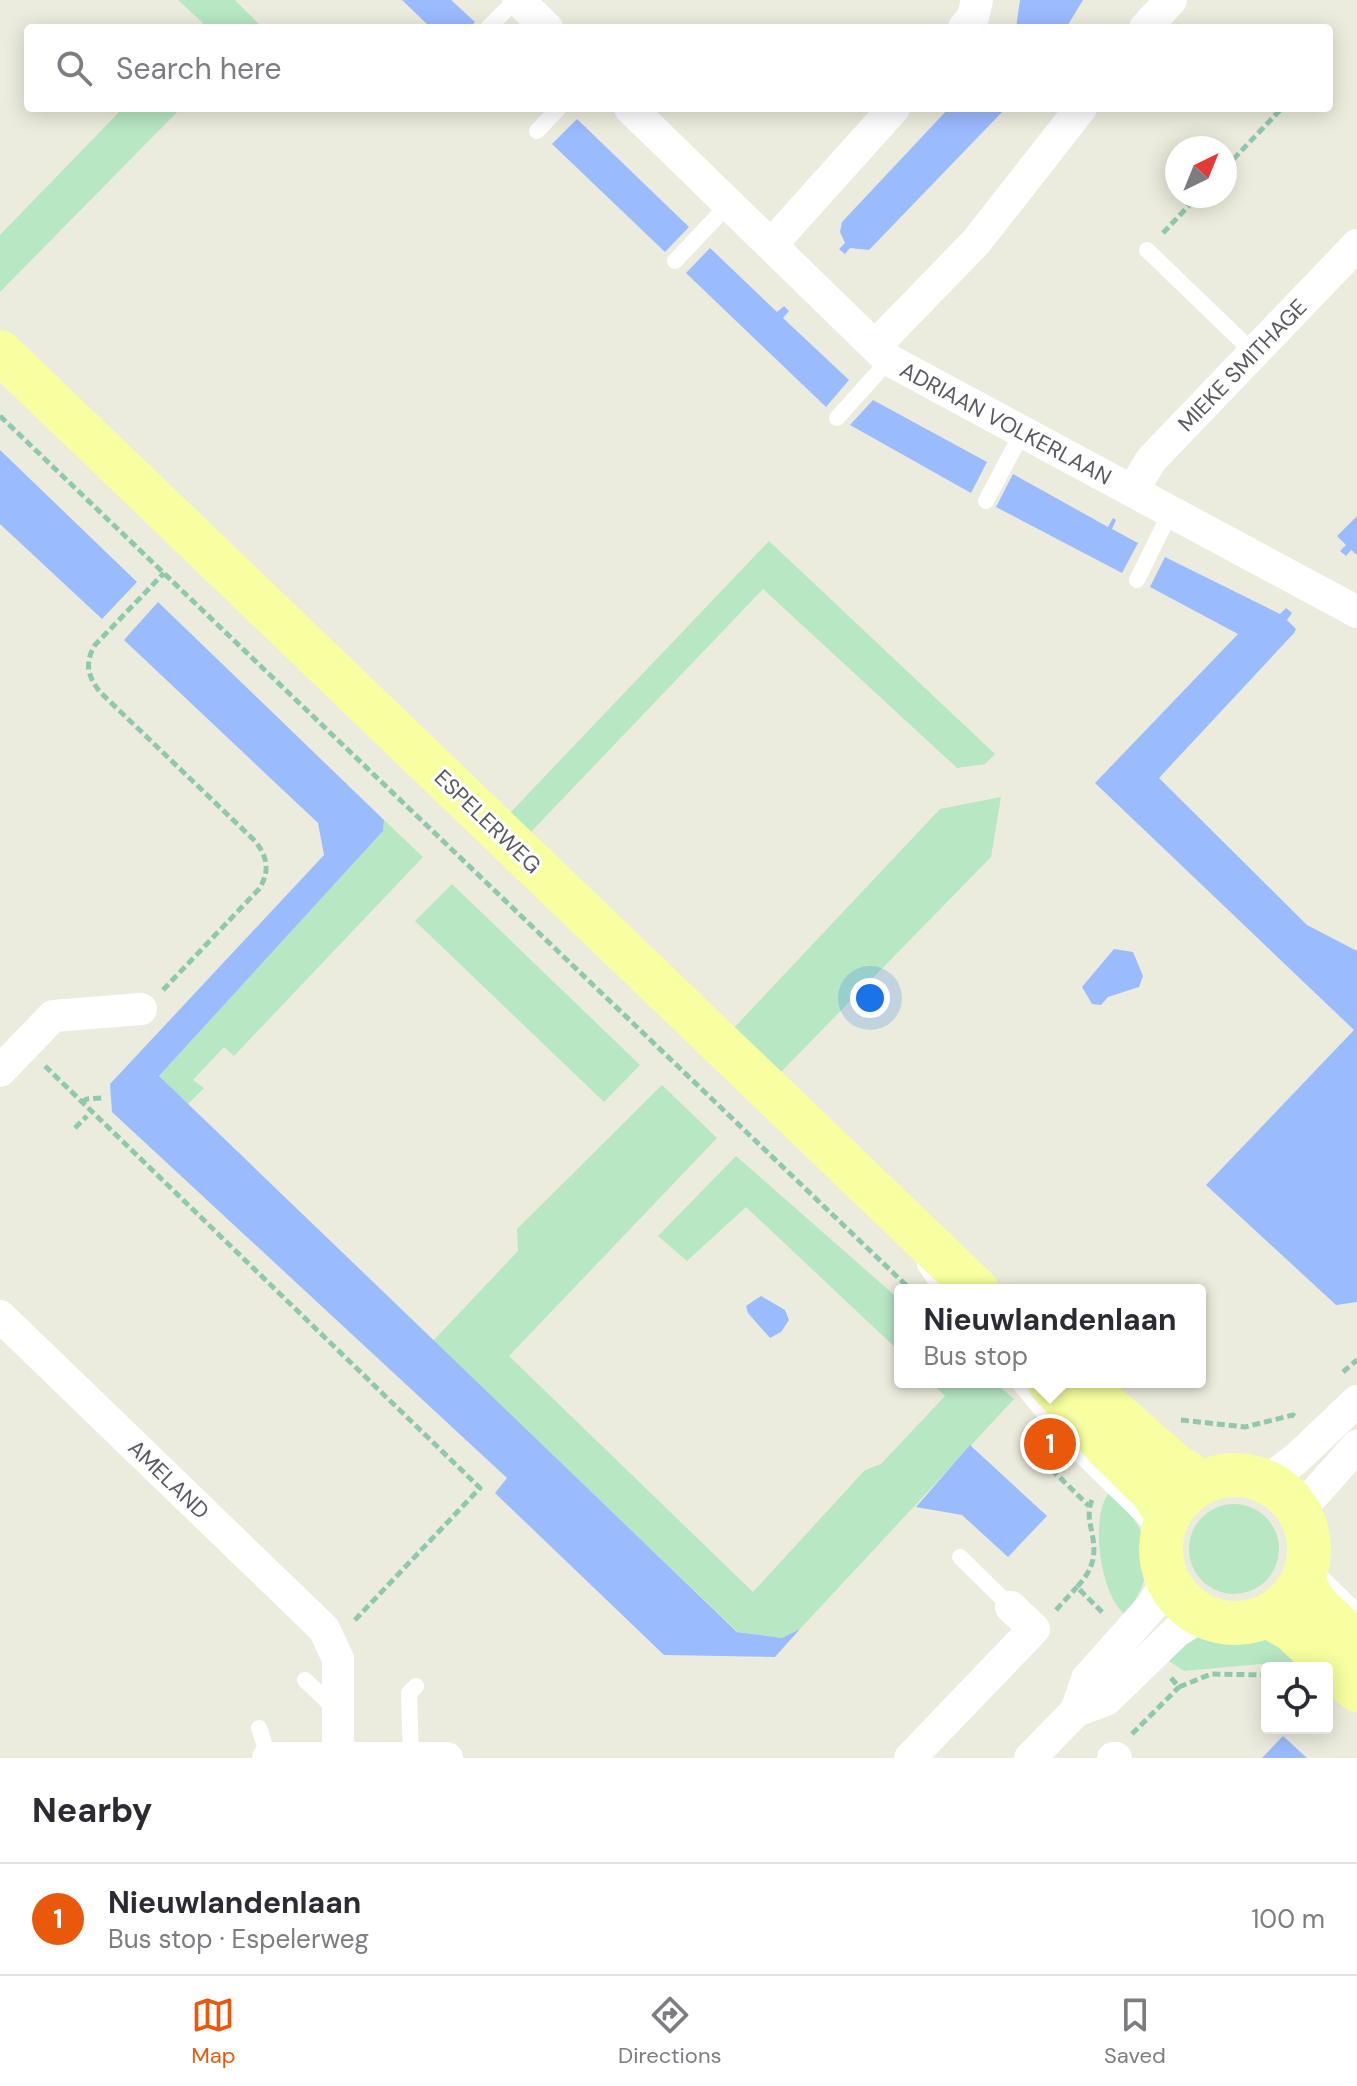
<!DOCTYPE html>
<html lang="en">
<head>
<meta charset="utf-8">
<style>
	body { margin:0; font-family:"DM Sans",sans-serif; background:#f7f7f7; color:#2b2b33 }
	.controls { position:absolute; right:24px; bottom:24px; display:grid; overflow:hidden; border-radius:8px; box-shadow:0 4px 20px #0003 }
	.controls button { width:72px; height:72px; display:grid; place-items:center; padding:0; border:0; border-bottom:2px solid #e1e1e2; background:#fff; color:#2b2b33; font:40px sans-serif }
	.compass { position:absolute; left:1165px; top:136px; width:72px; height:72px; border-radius:50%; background:#fff; box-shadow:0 4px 20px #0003; rotate:43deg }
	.you { position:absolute; left:870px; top:998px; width:28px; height:28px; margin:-20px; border:6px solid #fff; border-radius:50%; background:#1a73e8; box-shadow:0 0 0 12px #1a73e833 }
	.badge { display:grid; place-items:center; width:52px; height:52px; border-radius:50%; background:#ea580c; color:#fff; font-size:26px; font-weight:700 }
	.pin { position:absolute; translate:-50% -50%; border:4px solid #fff; box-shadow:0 2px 8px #0006 }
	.popup { position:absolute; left:894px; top:1284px; width:312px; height:104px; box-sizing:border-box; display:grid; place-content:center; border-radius:8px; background:#fff; filter:drop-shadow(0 2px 6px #0005); font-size:26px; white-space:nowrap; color:#7c7c81 }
	.popup b { font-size:30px; color:#2b2b33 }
	.popup::after { content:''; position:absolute; left:50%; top:100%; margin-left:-16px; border:16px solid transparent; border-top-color:#fff }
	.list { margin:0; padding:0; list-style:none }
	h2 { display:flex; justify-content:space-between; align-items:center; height:104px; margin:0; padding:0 32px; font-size:34px }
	h2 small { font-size:26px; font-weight:400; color:#7c7c81 }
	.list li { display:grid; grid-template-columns:52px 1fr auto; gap:24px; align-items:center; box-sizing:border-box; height:112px; padding:0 32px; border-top:2px solid #e1e1e2 }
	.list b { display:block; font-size:30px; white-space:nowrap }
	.list p { margin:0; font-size:26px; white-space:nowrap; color:#7c7c81 }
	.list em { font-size:26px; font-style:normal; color:#7c7c81 }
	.icon { flex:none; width:44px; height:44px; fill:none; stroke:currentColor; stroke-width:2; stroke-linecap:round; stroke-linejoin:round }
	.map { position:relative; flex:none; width:1357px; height:1758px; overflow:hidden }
	.search { position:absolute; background:#fff; box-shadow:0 4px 20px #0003; left:24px; right:24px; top:24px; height:88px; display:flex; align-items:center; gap:20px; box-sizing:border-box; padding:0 28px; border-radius:8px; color:#7c7c81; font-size:30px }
	.sheet { height:216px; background:#fff }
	nav { display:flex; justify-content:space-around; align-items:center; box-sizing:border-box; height:112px; border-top:2px solid #e1e1e2; background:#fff; font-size:22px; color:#7c7c81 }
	nav a { display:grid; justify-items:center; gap:4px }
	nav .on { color:#ea580c }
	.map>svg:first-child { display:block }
	.green { fill:#b7e7c3 }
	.water { fill:#9bbbff }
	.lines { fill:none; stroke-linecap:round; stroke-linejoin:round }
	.path { stroke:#90c8ae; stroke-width:5; stroke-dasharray:8 4; stroke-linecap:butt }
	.lane { stroke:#fff; stroke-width:16 }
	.street { stroke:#fff; stroke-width:32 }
	.primary { stroke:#f7ffa0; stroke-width:44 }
	.labels { text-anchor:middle; stroke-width:6; stroke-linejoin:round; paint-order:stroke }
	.street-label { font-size:22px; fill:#575961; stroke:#fff }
</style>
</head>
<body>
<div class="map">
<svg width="1357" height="1758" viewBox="0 0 1357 1758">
	<rect width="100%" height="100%" fill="#ececde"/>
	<g class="green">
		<path d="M178,0h57l25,25 -3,3h-59l5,-5z"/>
		<path d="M123,108h58l-181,184v-57z"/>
		<path d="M769,541l226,213 -10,10 -28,4 -194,-179 -235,246 -21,-19z"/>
		<path d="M1001,797l-10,60 -213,218 -47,-44 209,-222z"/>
		<path d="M384,820l39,37 -189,199 -10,-9 -31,33 11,8 -17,17 -28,-29 224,-245z"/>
		<path d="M452,884l188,181 -36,37 -189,-181z"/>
		<path d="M662,1085l55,53 -208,218 244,236 112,-122 16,-6 64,-68 -14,-14h63l20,17 -214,230 -18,9 -44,-6 -305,-291 85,-90 -1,-22z"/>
		<path d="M736,1156l164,144v52l-154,-145 -59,54 -29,-25z"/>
		<path d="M1108,1494c46,36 53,73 17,121 -25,-21 -35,-95 -17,-121z"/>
		<circle cx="1234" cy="1549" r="45"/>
		<path d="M1219,1632l41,3 43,24 -19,9 -24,-4 -76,7 -18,-12c16,-16 31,-24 53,-27z"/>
	</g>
	<g class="water">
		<path d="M402,0h49l24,22 -6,6h-38z"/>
		<path d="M1020,0h63l-17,28h-50z"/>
		<path d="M949,108h57l-137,142 -19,-2 -5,6 -6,-5 6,-6 -5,-11 2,-10z"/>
		<path d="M577,119l112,108 -24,25 -113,-108z"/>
		<path d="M710,248l67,64 7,-6 5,5 -6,7 66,62 -23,27 -140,-134z"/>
		<path d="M873,400l114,62 -16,31 -121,-68z"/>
		<path d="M0,450l137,132 -35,37 -102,-95z"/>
		<path d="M1013,474l95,53 5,-9 3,2 -4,9 26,14 -16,30 -126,-66z"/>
		<path d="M1357,516v39l-6,-5 -5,6 -6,-5 6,-6 -9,-9z"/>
		<path d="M1165,557l115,57 6,-6 6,5 -5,7 9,9 -2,4 -135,145 148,147 50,26v351l-21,3 -130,-120 148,-155 -259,-247 143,-149 -88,-47z"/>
		<path d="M158,602l226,218 -1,11 -224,245 578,556 45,6 18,-9 -25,28 -111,-2 -169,-162 12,-15 -395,-366 -2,-28 214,-229 -6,-32 -194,-183z"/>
		<path d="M1114,949l19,3 10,24 -4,11 -31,10 -7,8 -9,-1 -10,-17z"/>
		<path d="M761,1296l24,14 4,10 -8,12 -11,6 -22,-25 -2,-7z"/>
		<path d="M970,1445l77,71 -39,41 -46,-42 -46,-8z"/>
		<path d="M1283,1736l24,22h-45z"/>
	</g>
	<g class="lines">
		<g class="path">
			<path d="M1225,168l57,-60"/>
			<path d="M1163,233l35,-37"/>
			<path d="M0,416l910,873"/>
			<path d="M163,990l96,-101c11,-17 9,-32 -4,-48l-155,-149c-12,-15 -16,-29 -5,-47l69,-72"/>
			<path d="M45,1066l435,422 -126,133"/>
			<path d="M82,1102l5,-3 16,-1"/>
			<path d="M75,1128l12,-12"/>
			<path d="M1343,1372l14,-12"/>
			<path d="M1181,1420l64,7 48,-12 3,2"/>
			<path d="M1024,1430l23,35 42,41"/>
			<path d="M1092,1500c-12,26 20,50 -15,87l26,26"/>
			<path d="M1056,1610l21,-23"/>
			<path d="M1171,1678l8,9 32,-13 56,1"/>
			<path d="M1132,1734l47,-47"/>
		</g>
		<g class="lane">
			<path d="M488,28l28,-28"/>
			<path d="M537,131l22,-23"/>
			<path d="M1147,250l107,103"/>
			<path d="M675,261l54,-57"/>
			<path d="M837,418l52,-58"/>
			<path d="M986,501l36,-68"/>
			<path d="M1137,580l34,-69"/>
			<path d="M925,1265l17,25"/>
			<path d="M1018,1382l57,68 76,74"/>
			<path d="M960,1557l51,50"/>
			<path d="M1315,1571l42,41"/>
			<path d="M305,1680l22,21h12"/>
			<path d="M259,1728l10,30"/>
			<path d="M411,1758l-2,-65 7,-7"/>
		</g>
		<g class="street">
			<path d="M518,0l29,28"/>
			<path d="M964,28l9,-11 4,-17"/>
			<path d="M1145,28l26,-28"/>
			<path d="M630,108l259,252 468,252"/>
			<path d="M771,245l123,-137"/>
			<path d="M875,346l101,-104 105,-134"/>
			<path d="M1133,490l18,-30 206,-215"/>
			<path d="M0,1071l53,-55 88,-7"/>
			<path d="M0,1316l324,313 14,30v98"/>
			<path d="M1266,1481l30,-22 61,-58"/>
			<path d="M1301,1516l6,-14 50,-56"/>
			<path d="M1076,1711l30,-11 70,-68 26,-17"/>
			<path d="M268,1758h179"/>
			<path d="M910,1758l124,-129 -23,-22"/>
			<path d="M1030,1758l46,-47 11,-32 65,-73 16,-26"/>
			<path d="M1113,1758h3"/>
		</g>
		<g class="primary">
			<path d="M0,352l977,938"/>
			<path d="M1049,1382l58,66 45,44 16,25"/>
			<path d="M1080,1382l96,84 26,16"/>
			<circle cx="1235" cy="1549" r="74"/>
			<path d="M1302,1581l14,23 41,40"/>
			<path d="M1267,1616l24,13 66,61"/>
		</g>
	</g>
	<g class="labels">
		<g class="street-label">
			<text transform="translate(1242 365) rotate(-46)" y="8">MIEKE SMITHAGE</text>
			<text transform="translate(1006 423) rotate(28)" y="8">ADRIAAN VOLKERLAAN</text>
			<text transform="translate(488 821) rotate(44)" y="8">ESPELERWEG</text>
			<text transform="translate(169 1479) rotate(44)" y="8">AMELAND</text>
		</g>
	</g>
</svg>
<div class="controls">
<button><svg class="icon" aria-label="locate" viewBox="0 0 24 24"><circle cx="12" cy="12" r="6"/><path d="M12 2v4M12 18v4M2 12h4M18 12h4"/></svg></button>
</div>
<svg class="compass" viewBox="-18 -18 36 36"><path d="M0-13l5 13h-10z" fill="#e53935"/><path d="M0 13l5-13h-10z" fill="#7c7c81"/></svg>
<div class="you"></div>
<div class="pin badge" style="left:1050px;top:1444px">1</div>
<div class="popup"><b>Nieuwlandenlaan</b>Bus stop</div>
<div class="search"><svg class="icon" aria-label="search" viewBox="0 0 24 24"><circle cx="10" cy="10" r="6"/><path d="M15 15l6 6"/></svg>Search here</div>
</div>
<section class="sheet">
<h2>Nearby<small></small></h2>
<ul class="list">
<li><span class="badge">1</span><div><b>Nieuwlandenlaan</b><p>Bus stop · Espelerweg</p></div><em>100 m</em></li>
</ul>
</section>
<nav>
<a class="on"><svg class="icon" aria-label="map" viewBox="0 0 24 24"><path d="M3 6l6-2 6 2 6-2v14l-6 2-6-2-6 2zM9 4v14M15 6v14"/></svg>Map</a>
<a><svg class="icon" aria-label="directions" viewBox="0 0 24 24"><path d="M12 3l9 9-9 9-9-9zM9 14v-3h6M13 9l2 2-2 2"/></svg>Directions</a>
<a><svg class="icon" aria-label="saved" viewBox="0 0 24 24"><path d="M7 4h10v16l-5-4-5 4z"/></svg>Saved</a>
</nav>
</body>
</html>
